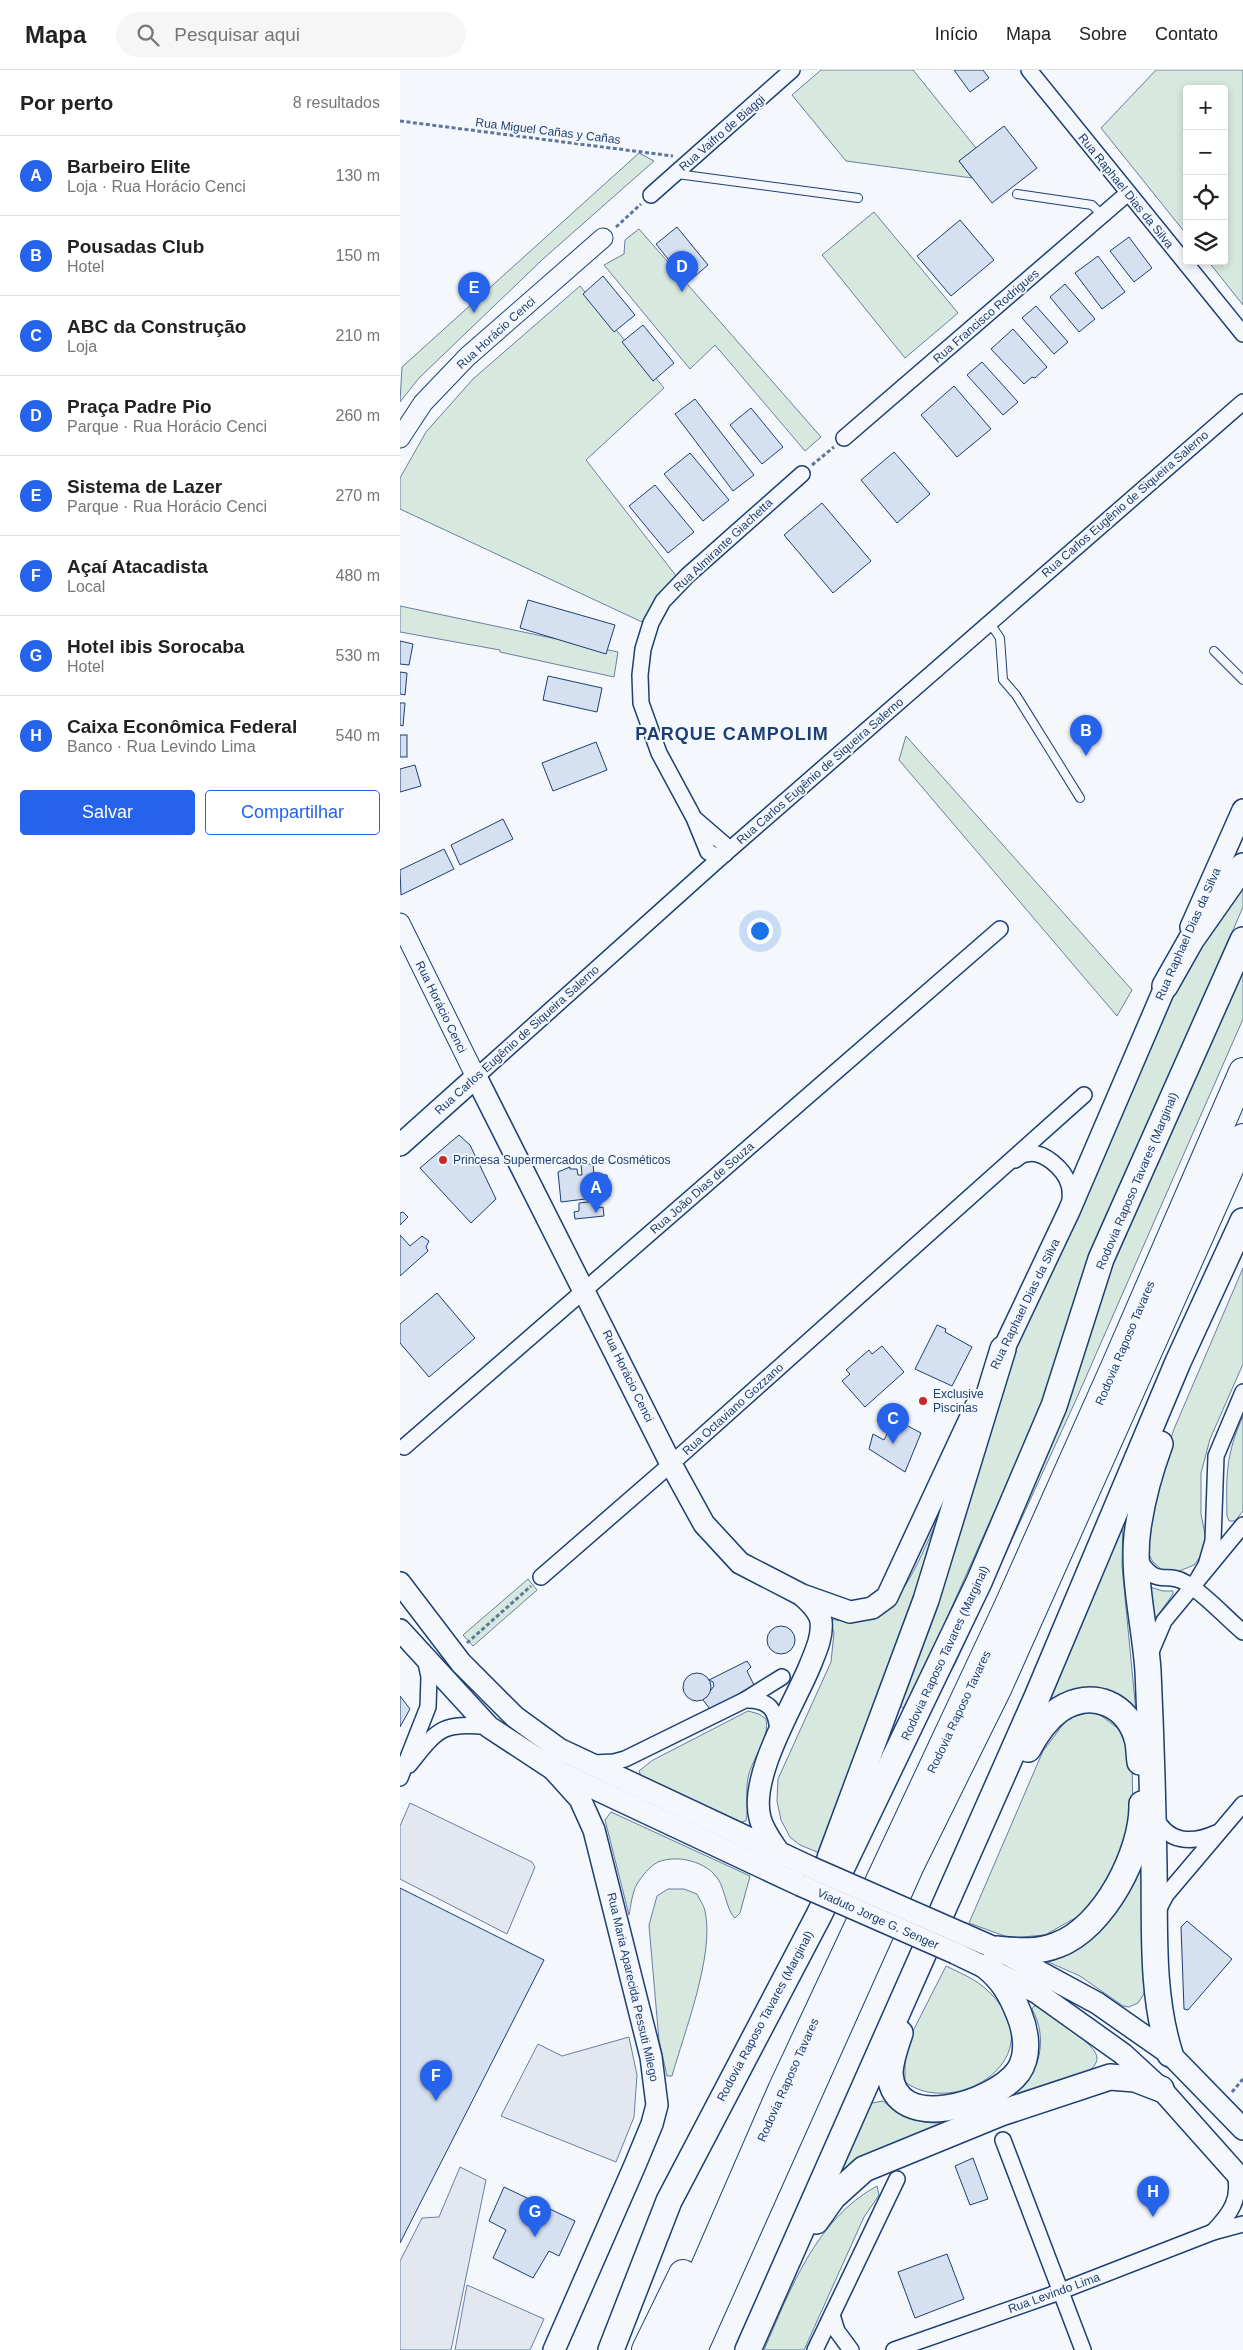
<!DOCTYPE html>
<html lang="pt">
<head>
<meta charset="utf-8">
<style>
	body { margin:0; font-family:Helvetica,sans-serif; background:#f6f6f6; color:#222 }
	.controls { position:absolute; right:15px; top:15px; display:grid; overflow:hidden; border-radius:5px; box-shadow:0 2px 8px #0003 }
	.controls button { width:45px; height:45px; display:grid; place-items:center; padding:0; border:0; border-bottom:1px solid #e0e0e0; background:#fff; color:#222; font:25px sans-serif }
	.you { position:absolute; left:359px; top:860px; width:18px; height:18px; margin:-12px; border:4px solid #fff; border-radius:50%; background:#1a73e8; box-shadow:0 0 0 8px #1a73e833 }
	.badge { display:grid; place-items:center; width:32px; height:32px; border-radius:50%; background:#2563eb; color:#fff; font-size:16px; font-weight:700 }
	.pin { position:absolute; translate:-50% -41px; filter:drop-shadow(0 1px 2px #0008) }
	.pin::after { content:''; position:absolute; top:26px; width:18px; height:15px; background:inherit; clip-path:polygon(0 0,100% 0,50% 100%) }
	.list { margin:0; padding:0; list-style:none }
	h2 { display:flex; justify-content:space-between; align-items:center; height:65px; margin:0; padding:0 20px; font-size:21px }
	h2 small { font-size:16px; font-weight:400; color:#767676 }
	.list li { display:grid; grid-template-columns:32px 1fr auto; gap:15px; align-items:center; box-sizing:border-box; height:80px; padding:0 20px; border-top:1px solid #e0e0e0 }
	.list b { display:block; font-size:19px; white-space:nowrap }
	.list p { margin:0; font-size:16px; white-space:nowrap; color:#767676 }
	.list em { font-size:16px; font-style:normal; color:#767676 }
	.actions { display:flex; gap:10px; padding:15px 20px }
	.actions a { flex:1; padding:11px 0; border:1px solid #2563eb; border-radius:5px; text-align:center; font-size:18px; color:#2563eb }
	.actions .main { background:#2563eb; color:#fff }
	.icon { flex:none; width:28px; height:28px; fill:none; stroke:currentColor; stroke-width:2; stroke-linecap:round; stroke-linejoin:round }
	.map { position:relative; flex:none; width:843px; height:2280px; overflow:hidden }
	header { display:flex; align-items:center; gap:30px; box-sizing:border-box; height:70px; padding:0 25px; background:#fff; border-bottom:1px solid #e0e0e0 }
	header strong { font-size:24px }
	nav { display:flex; gap:28px; margin-inline-start:auto; font-size:18px }
	.search { width:350px; height:45px; background:#f6f6f6; display:flex; align-items:center; gap:12px; box-sizing:border-box; padding:0 18px; border-radius:28px; color:#767676; font-size:19px }
	main { display:flex }
	aside { flex:1; background:#fff }
	.map>svg:first-child { display:block }
	.green { fill:#d7e8df; stroke:#687fa3 }
	.parking { fill:#e3e8f0; stroke:#687fa3 }
	.building { fill:#d5e0f0; stroke:#1d3f73 }
	.lines { fill:none; stroke-linecap:round; stroke-linejoin:round }
	.service-casing { stroke:#1d3f73; stroke-width:10 }
	.minor-casing { stroke:#1d3f73; stroke-width:18 }
	.tertiary-casing { stroke:#1d3f73; stroke-width:21 }
	.secondary-casing { stroke:#1d3f73; stroke-width:24 }
	.trunk-casing { stroke:#1d3f73; stroke-width:28 }
	.motorway-casing { stroke:#1d3f73; stroke-width:30 }
	.path { stroke:#5e769c; stroke-width:3; stroke-dasharray:4 2.5; stroke-linecap:butt }
	.service { stroke:#f4f7fb; stroke-width:8 }
	.minor { stroke:#f4f7fb; stroke-width:15 }
	.tertiary { stroke:#f4f7fb; stroke-width:19 }
	.secondary { stroke:#f4f7fb; stroke-width:21 }
	.trunk { stroke:#f4f7fb; stroke-width:25 }
	.motorway { stroke:#f4f7fb; stroke-width:28 }
	.secondary-bridge-casing { stroke:#1d3f73; stroke-width:24; stroke-linecap:butt }
	.secondary-bridge { stroke:#f4f7fb; stroke-width:21 }
	.poi-dot { fill:#c62828; stroke:#f4f7fb; stroke-width:2 }
	.labels { text-anchor:middle; stroke-width:4; stroke-linejoin:round; paint-order:stroke }
	.street-label { font-size:12px; fill:#1d3f73; stroke:#f4f7fb }
	.poi-label { font-size:12px; fill:#1d3f73; stroke:#f4f7fb; text-anchor:start }
	.district-label { font-size:18px; font-weight:bold; letter-spacing:1px; fill:#1d3f73; stroke:#f4f7fb }
</style>
</head>
<body>
<header>
<strong>Mapa</strong>
<div class="search"><svg class="icon" aria-label="search" viewBox="0 0 24 24"><circle cx="10" cy="10" r="6"/><path d="M15 15l6 6"/></svg>Pesquisar aqui</div>
<nav><a>Início</a><a>Mapa</a><a>Sobre</a><a>Contato</a></nav>
</header>
<main>
<aside>
<h2>Por perto<small>8 resultados</small></h2>
<ul class="list">
<li><span class="badge">A</span><div><b>Barbeiro Elite</b><p>Loja · Rua Horácio Cenci</p></div><em>130 m</em></li>
<li><span class="badge">B</span><div><b>Pousadas Club</b><p>Hotel</p></div><em>150 m</em></li>
<li><span class="badge">C</span><div><b>ABC da Construção</b><p>Loja</p></div><em>210 m</em></li>
<li><span class="badge">D</span><div><b>Praça Padre Pio</b><p>Parque · Rua Horácio Cenci</p></div><em>260 m</em></li>
<li><span class="badge">E</span><div><b>Sistema de Lazer</b><p>Parque · Rua Horácio Cenci</p></div><em>270 m</em></li>
<li><span class="badge">F</span><div><b>Açaí Atacadista</b><p>Local</p></div><em>480 m</em></li>
<li><span class="badge">G</span><div><b>Hotel ibis Sorocaba</b><p>Hotel</p></div><em>530 m</em></li>
<li><span class="badge">H</span><div><b>Caixa Econômica Federal</b><p>Banco · Rua Levindo Lima</p></div><em>540 m</em></li>
</ul>
<div class="actions"><a class="main">Salvar</a><a>Compartilhar</a></div>
</aside>
<div class="map">
<svg width="843" height="2280" viewBox="0 0 843 2280">
	<rect width="100%" height="100%" fill="#f4f7fb"/>
	<g class="green">
		<path d="M421,0h92l63,78 -17,13 13,17 -126,-17 -54,-66z"/>
		<path d="M756,0h87v235l-35,-44h16v-172h-37v146l-86,-107z"/>
		<path d="M239,83l15,8 -111,98 -124,119 -19,24 2,-35z"/>
		<path d="M474,142l84,101 -53,45 -83,-103z"/>
		<path d="M239,159l182,208 -16,14 -90,-106 -25,24 -86,-104 20,-11 1,-14z"/>
		<path d="M180,216l84,102 -78,72 91,117 -21,23 -14,22 -242,-113v-31l26,-46 47,-53z"/>
		<path d="M0,536l218,46 -4,25 -114,-25v-2l-100,-18z"/>
		<path d="M506,666l226,254 -15,26 -218,-256z"/>
		<path d="M843,809v28l-151,348 -51,152 -132,296 -6,5 -4,-3 122,-377 166,-372z"/>
		<path d="M843,891v58l-168,383 -120,262 -40,72 214,-520z"/>
		<path d="M843,1198v96l-33,75 -9,34v41l5,26 -3,13 -9,12 -17,7 -16,-3 -8,-7 -5,-9 8,-72 18,-52z"/>
		<path d="M843,1346v95l-8,10h-6l-2,-5c-1,-41 -1,-62 16,-100z"/>
		<path d="M546,1442l-124,342 -22,-9 -10,-8 -9,-17 -4,-19 1,-22 53,-117 3,-29 -4,-14c16,3 33,4 49,-4 25,-13 49,-75 61,-101z"/>
		<path d="M723,1444l-1,52 14,146 -85,-14 -2,-5z"/>
		<path d="M128,1509l9,11 -64,56 -10,-11z"/>
		<path d="M750,1517l13,4h10v3l-19,27z"/>
		<path d="M348,1641l11,3 7,5c4,21 -14,38 -18,59 -3,14 1,29 -2,43l-5,1 -100,-46 -2,-5 14,-11z"/>
		<path d="M695,1641l29,22 8,22 1,65 -28,66 -21,27 -39,22 -35,3 -41,-15 74,-172 25,-33z"/>
		<path d="M211,1742l139,64 -10,37 -5,5c-8,-6 -10,-29 -17,-39 -11,-17 -40,-25 -60,-17 -8,4 -16,14 -21,22 -5,9 -6,21 -8,31l-24,-95z"/>
		<path d="M738,1785l6,12 2,105 -2,22 -6,9 -9,4 -6,-1 -43,-30 -34,-15z"/>
		<path d="M268,1819h16l13,5c2,5 7,11 8,17 10,43 -21,122 -33,165h-5l-8,-36 -8,-91 -2,-24 8,-29z"/>
		<path d="M546,1896c14,7 30,13 42,25 69,64 -31,129 -83,91v-35z"/>
		<path d="M634,1936h4c12,9 59,38 59,52 0,7 -6,11 -11,16l-209,76 -37,21 24,-62 8,-6 11,-2c13,12 33,22 52,22 14,0 27,-7 40,-12 12,-4 25,-8 35,-15 30,-18 39,-57 22,-87z"/>
		<path d="M477,2116l2,9 -15,22 -60,133h-40c26,-60 52,-131 113,-164z"/>
	</g>
	<g class="parking">
		<path d="M10,1733l122,59 3,5 -28,67 -107,-55v-53z"/>
		<path d="M229,1967l8,38 -3,42 -18,45 -115,-46 37,-72 24,12z"/>
		<path d="M60,2097l26,13 -35,170h-51v-89l22,-43 17,-1z"/>
		<path d="M67,2215l77,34 -14,31h-75z"/>
	</g>
	<g class="building">
		<path d="M554,0h29l6,8 -19,14z"/>
		<path d="M604,56l33,42 -45,35 -33,-42z"/>
		<path d="M560,150l34,40 -43,36 -34,-40z"/>
		<path d="M277,157l31,38 -21,18 -31,-39z"/>
		<path d="M729,167l23,31 -18,14 -24,-31z"/>
		<path d="M698,186l27,36 -23,17 -27,-36z"/>
		<path d="M203,206l32,39 -21,17 -31,-38z"/>
		<path d="M665,214l30,35 -16,13 -29,-35z"/>
		<path d="M636,236l32,36 -14,12 -32,-36z"/>
		<path d="M243,255l31,38 -21,18 -31,-39z"/>
		<path d="M613,259l34,38 -12,11 -3,-1 -8,7 -33,-35z"/>
		<path d="M582,292l36,40 -15,13 -36,-40z"/>
		<path d="M554,316l37,43 -34,28 -36,-42z"/>
		<path d="M295,329l59,76 -21,16 -58,-77z"/>
		<path d="M351,338l32,39 -21,17 -32,-39z"/>
		<path d="M494,382l36,42 -33,29 -36,-43z"/>
		<path d="M290,383l39,47 -26,21 -39,-47z"/>
		<path d="M255,415l39,47 -26,21 -39,-47z"/>
		<path d="M422,433l49,58 -38,32 -49,-58z"/>
		<path d="M128,530l87,25 -9,29 -86,-26z"/>
		<path d="M0,571l13,3 -4,21 -9,-1z"/>
		<path d="M0,602l7,1 -2,22 -5,-1z"/>
		<path d="M148,606l54,12 -5,24 -54,-12z"/>
		<path d="M0,633h5l-2,23 -3,-1z"/>
		<rect x="0" y="665" width="7" height="22"/>
		<path d="M196,672l11,28 -54,21 -11,-28z"/>
		<path d="M15,695l6,21 -21,6v-23z"/>
		<path d="M103,749l10,20 -53,26 -9,-20z"/>
		<path d="M44,779l10,20 -53,26 -1,-25z"/>
		<path d="M59,1065l11,10 26,54 -25,24 -51,-55z"/>
		<path d="M181,1094h12l1,11h13l3,21 -49,6 -3,-30 12,-5v2h7l1,6h4z"/>
		<path d="M197,1131l1,7 5,-1 1,9 -29,3 -1,-7 5,-1v-8z"/>
		<path d="M3,1142l5,5 -8,8v-12z"/>
		<path d="M0,1165l10,11 12,-10 7,5 -3,6 2,4 -28,25z"/>
		<path d="M37,1223l38,45 -46,39 -29,-34v-19z"/>
		<path d="M537,1255l9,4 -1,3 27,15 -20,39 -37,-17z"/>
		<path d="M482,1276l22,26 -39,35 -23,-26 8,-7 -4,-4 23,-20 3,4z"/>
		<path d="M482,1342l39,21 -16,39 -36,-23 4,-15 11,6 5,-10 -12,-9z"/>
		<circle cx="381" cy="1570" r="14"/>
		<path d="M347,1591l4,6 -4,4 8,16 -45,22 -7,-9 11,-14 -1,-4 -4,-2z"/>
		<circle cx="297" cy="1617" r="14"/>
		<path d="M0,1626l10,13 -10,18z"/>
		<path d="M0,1818l144,72 -144,283z"/>
		<path d="M787,1851l45,38 -44,51 -4,-1 -3,-82z"/>
		<path d="M573,2088l15,41 -18,6 -15,-39z"/>
		<path d="M104,2117l71,34 -16,35 -10,-5 -16,27 -40,-20 13,-28 -17,-9z"/>
		<path d="M547,2184l17,45 -49,19 -17,-46z"/>
	</g>
	<g class="lines">
		<defs>
			<g id="service">
				<path d="M277,104l181,24"/>
				<path d="M617,124l75,11 10,10"/>
				<path d="M589,552l11,16 3,42 13,15 64,103"/>
				<path d="M814,581l29,29"/>
			</g>
			<g id="minor">
				<path d="M629,0l214,264"/>
				<path d="M251,125l141,-125"/>
				<path d="M444,368l284,-245"/>
				<path d="M295,749l29,25 1,10"/>
				<path d="M320,788l-12,-6 -14,-34 -35,-65 -18,-50 -1,-28 3,-26 8,-26 12,-22 25,-26 114,-101"/>
				<path d="M76,1007l244,-219 523,-456"/>
				<path d="M615,1090c3,-2 7,-6 11,-6 17,-5 39,16 43,31 2,6 1,13 1,20"/>
				<path d="M4,1377l596,-518"/>
				<path d="M738,1487c18,33 28,13 48,26 20,12 39,34 57,49"/>
				<path d="M141,1507l130,-113 413,-369"/>
				<path d="M792,1519l14,-24 7,-24 3,-85 27,-64"/>
				<path d="M750,1584l14,-33 79,-96"/>
				<path d="M345,1630l37,-23"/>
				<path d="M194,1693l20,-1 11,-3 120,-59c24,-1 32,10 33,33"/>
				<path d="M9,1695c29,-36 32,-43 80,-38"/>
				<path d="M0,1708l28,-71 1,-30 -4,-19"/>
				<path d="M755,1746c12,27 37,28 61,17"/>
				<path d="M757,1842l9,-17 77,-91"/>
				<path d="M603,2070l80,210"/>
				<path d="M813,2162c18,-19 28,-33 22,-59"/>
				<path d="M432,2245l5,16 14,19"/>
				<path d="M415,2280l82,-171"/>
				<path d="M494,2280l157,-55 162,-63 30,-8"/>
			</g>
			<g id="tertiary">
				<path d="M0,368l23,-35 44,-46 136,-119"/>
				<path d="M0,853l76,154"/>
			</g>
			<g id="secondary">
				<path d="M791,857l52,-117"/>
				<path d="M0,1075l76,-68 195,387 33,60 36,39 62,32 48,17 22,-4 15,-11 89,-191"/>
				<path d="M597,1293l72,-152 103,-240"/>
				<path d="M0,1513l61,80 54,54 44,32 251,118"/>
				<path d="M0,1560l89,97 64,42 247,116"/>
				<path d="M153,1699l27,30 14,31 57,227 6,48 -5,19 -17,41 -81,185"/>
				<path d="M380,1784c-7,-11 -17,-23 -20,-36 -11,-41 33,-112 49,-150 6,-15 14,-31 12,-47 -2,-11 -11,-18 -18,-25"/>
				<path d="M563,1864l34,15 100,54 73,51 73,75"/>
				<path d="M555,1883l81,39 87,62 38,35 82,92"/>
			</g>
			<g id="trunk">
				<path d="M765,916l26,-46 52,-74"/>
				<path d="M760,1374c-10,27 -18,56 -22,84 -7,45 7,97 10,143 3,65 5,130 6,196 1,62 -3,127 16,187"/>
				<path d="M628,1679c8,-15 17,-29 31,-39 33,-22 70,-6 79,32 1,6 1,13 2,20"/>
				<path d="M430,1788l96,-258 77,-251"/>
				<path d="M597,1879c21,2 40,4 60,-4 47,-17 86,-93 85,-141"/>
				<path d="M500,1963c-4,12 -10,28 -10,41 5,61 104,30 128,-2 12,-17 8,-41 1,-58 -8,-20 -16,-34 -32,-47"/>
				<path d="M416,2151l17,-24 31,-28 137,-56 109,-36 25,2 26,10"/>
				<path d="M211,2280l58,-149 150,-286 160,-333 75,-176 47,-147 142,-319"/>
				<path d="M348,2280l289,-653 141,-335 65,-141"/>
			</g>
			<g id="motorway">
				<path d="M246,2280l37,-76"/>
				<path d="M269,2280l113,-260 226,-483 107,-240 128,-295"/>
				<path d="M293,2280l217,-485 88,-178 245,-549"/>
			</g>
		</defs>
		<use href="#service" class="service-casing"/>
		<use href="#minor" class="minor-casing"/>
		<use href="#tertiary" class="tertiary-casing"/>
		<use href="#secondary" class="secondary-casing"/>
		<use href="#trunk" class="trunk-casing"/>
		<use href="#motorway" class="motorway-casing"/>
		<g class="path">
			<path d="M0,51l273,35"/>
			<path d="M216,157l25,-23"/>
			<path d="M412,395l22,-18"/>
			<path d="M67,1573l64,-57"/>
			<path d="M832,2022l11,-13"/>
		</g>
		<use href="#service" class="service"/>
		<use href="#minor" class="minor"/>
		<use href="#tertiary" class="tertiary"/>
		<use href="#secondary" class="secondary"/>
		<use href="#trunk" class="trunk"/>
		<use href="#motorway" class="motorway"/>
		<defs>
			<g id="secondary-bridge">
				<path d="M410,1797l153,67"/>
				<path d="M400,1815l155,68"/>
			</g>
		</defs>
		<use href="#secondary-bridge" class="secondary-bridge-casing"/>
		<use href="#secondary-bridge" class="secondary-bridge"/>
	</g>
	<g class="poi-dot">
		<circle cx="43" cy="1090" r="5"/>
		<circle cx="523" cy="1331" r="5"/>
	</g>
	<g class="labels">
		<g class="street-label">
			<text transform="translate(148 61) rotate(7)" y="4">Rua Miguel Cañas y Cañas</text>
			<text transform="translate(322 63) rotate(-41)" y="4">Rua Vaifro de Biaggi</text>
			<text transform="translate(726 121) rotate(51)" y="4">Rua Raphael Dias da Silva</text>
			<text transform="translate(586 246) rotate(-41)" y="4">Rua Francisco Rodrigues</text>
			<text transform="translate(96 263) rotate(-42)" y="4">Rua Horácio Cenci</text>
			<text transform="translate(725 434) rotate(-41)" y="4">Rua Carlos Eugênio de Siqueira Salerno</text>
			<text transform="translate(323 475) rotate(-43)" y="4">Rua Almirante Giachetta</text>
			<text transform="translate(420 701) rotate(-41)" y="4">Rua Carlos Eugênio de Siqueira Salerno</text>
			<text transform="translate(788 864) rotate(-66)" y="4">Rua Raphael Dias da Silva</text>
			<text transform="translate(41 937) rotate(64)" y="4">Rua Horácio Cenci</text>
			<text transform="translate(117 970) rotate(-42)" y="4">Rua Carlos Eugênio de Siqueira Salerno</text>
			<text transform="translate(737 1111) rotate(-67)" y="4">Rodovia Raposo Tavares (Marginal)</text>
			<text transform="translate(302 1118) rotate(-41)" y="4">Rua João Dias de Souza</text>
			<text transform="translate(625 1234) rotate(-64)" y="4">Rua Raphael Dias da Silva</text>
			<text transform="translate(725 1273) rotate(-67)" y="4">Rodovia Raposo Tavares</text>
			<text transform="translate(228 1306) rotate(64)" y="4">Rua Horácio Cenci</text>
			<text transform="translate(333 1339) rotate(-42)" y="4">Rua Octaviano Gozzano</text>
			<text transform="translate(545 1583) rotate(-65)" y="4">Rodovia Raposo Tavares (Marginal)</text>
			<text transform="translate(559 1642) rotate(-65)" y="4">Rodovia Raposo Tavares</text>
			<text transform="translate(478 1849) rotate(24)" y="4">Viaduto Jorge G. Senger</text>
			<text transform="translate(233 1917) rotate(77)" y="4">Rua Maria Aparecida Pessuti Milego</text>
			<text transform="translate(365 1946) rotate(-62)" y="4">Rodovia Raposo Tavares (Marginal)</text>
			<text transform="translate(388 2010) rotate(-66)" y="4">Rodovia Raposo Tavares</text>
			<text transform="translate(654 2223) rotate(-20)" y="4">Rua Levindo Lima</text>
		</g>
		<g class="poi-label">
			<text x="53" y="1094">Princesa Supermercados de Cosméticos</text>
			<text x="533" y="1328">Exclusive<tspan x="533" dy="14">Piscinas</tspan></text>
		</g>
		<g class="district-label">
			<text x="332" y="670">PARQUE CAMPOLIM</text>
		</g>
	</g>
</svg>
<div class="controls">
<button>+</button>
<button>−</button>
<button><svg class="icon" aria-label="locate" viewBox="0 0 24 24"><circle cx="12" cy="12" r="6"/><path d="M12 2v4M12 18v4M2 12h4M18 12h4"/></svg></button>
<button><svg class="icon" aria-label="layers" viewBox="0 0 24 24"><path d="M12 4l9 5-9 5-9-5zM3 14l9 5 9-5"/></svg></button>
</div>
<div class="you"></div>
<div class="pin badge" style="left:196px;top:1143px">A</div>
<div class="pin badge" style="left:686px;top:686px">B</div>
<div class="pin badge" style="left:493px;top:1374px">C</div>
<div class="pin badge" style="left:282px;top:222px">D</div>
<div class="pin badge" style="left:74px;top:243px">E</div>
<div class="pin badge" style="left:36px;top:2031px">F</div>
<div class="pin badge" style="left:135px;top:2167px">G</div>
<div class="pin badge" style="left:753px;top:2147px">H</div>
</div>
</main>
</body>
</html>
